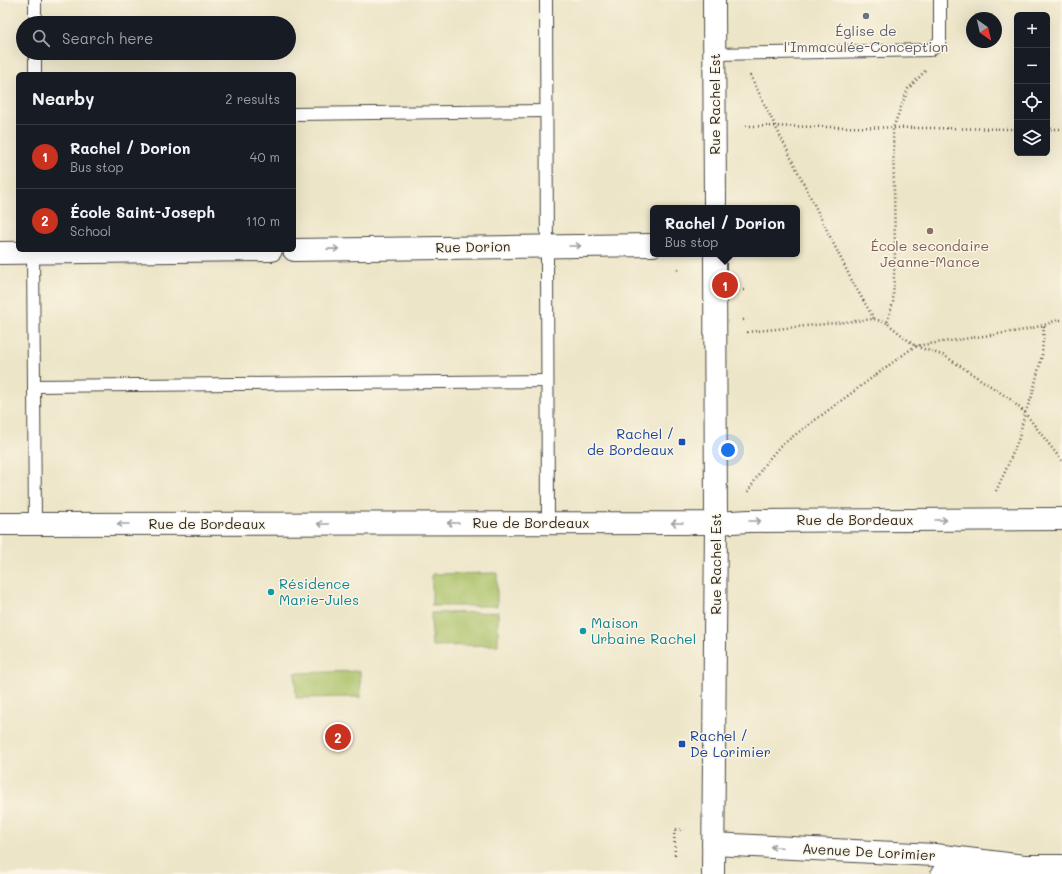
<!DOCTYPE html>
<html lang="en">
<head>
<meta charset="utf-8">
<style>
	body { margin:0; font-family:Mali,sans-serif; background:#20242c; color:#f1f3f6 }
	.controls { position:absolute; right:12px; top:12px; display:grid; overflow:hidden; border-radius:6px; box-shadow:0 4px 16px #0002 }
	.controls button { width:36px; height:36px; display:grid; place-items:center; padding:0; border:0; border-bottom:1px solid #363941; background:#171b24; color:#f1f3f6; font:20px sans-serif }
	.compass { position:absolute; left:966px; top:12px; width:36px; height:36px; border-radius:50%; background:#171b24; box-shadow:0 4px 16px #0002; rotate:146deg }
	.you { position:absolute; left:728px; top:450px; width:14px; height:14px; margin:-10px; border:3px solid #fff; border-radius:50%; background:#1a73e8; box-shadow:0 0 0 6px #1a73e833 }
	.badge { display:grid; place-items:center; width:26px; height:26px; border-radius:50%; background:#c8321e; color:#fff; font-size:13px; font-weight:700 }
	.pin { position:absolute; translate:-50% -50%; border:2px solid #fff; box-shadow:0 1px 4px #0006 }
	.popup { position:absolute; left:650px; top:205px; width:150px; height:52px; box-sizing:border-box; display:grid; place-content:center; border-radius:6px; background:#171b24; filter:drop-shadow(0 1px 3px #0005); font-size:13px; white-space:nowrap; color:#9ea1a6 }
	.popup b { font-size:15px; color:#f1f3f6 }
	.popup::after { content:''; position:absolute; left:50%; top:100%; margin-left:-8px; border:8px solid transparent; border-top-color:#171b24 }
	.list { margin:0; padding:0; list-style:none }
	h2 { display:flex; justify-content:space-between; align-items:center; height:52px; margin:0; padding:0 16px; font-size:17px }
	h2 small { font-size:13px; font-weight:400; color:#9ea1a6 }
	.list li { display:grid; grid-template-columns:26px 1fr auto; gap:12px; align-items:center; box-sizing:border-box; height:64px; padding:0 16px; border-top:1px solid #363941 }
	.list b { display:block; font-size:15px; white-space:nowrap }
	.list p { margin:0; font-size:13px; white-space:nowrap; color:#9ea1a6 }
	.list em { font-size:13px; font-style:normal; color:#9ea1a6 }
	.icon { flex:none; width:22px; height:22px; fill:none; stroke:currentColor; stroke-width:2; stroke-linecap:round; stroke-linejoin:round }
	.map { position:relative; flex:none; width:1062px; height:874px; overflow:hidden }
	.search { position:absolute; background:#171b24; box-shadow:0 4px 16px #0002; left:16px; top:16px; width:280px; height:44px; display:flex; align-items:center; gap:10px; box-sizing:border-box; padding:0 14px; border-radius:22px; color:#9ea1a6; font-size:15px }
	.panel { position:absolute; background:#171b24; box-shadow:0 4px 16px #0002; left:16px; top:72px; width:280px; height:180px; border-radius:6px }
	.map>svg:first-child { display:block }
	.green { fill:#a7bf64; stroke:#697548 }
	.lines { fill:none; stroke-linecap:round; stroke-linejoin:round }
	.service-casing { stroke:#484742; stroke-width:14 }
	.minor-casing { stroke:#484742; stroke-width:24 }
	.secondary-casing { stroke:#484742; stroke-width:24 }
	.path { stroke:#484742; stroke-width:2.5; stroke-dasharray:1 3; stroke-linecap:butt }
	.service { stroke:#fff; stroke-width:12 }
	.minor { stroke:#fff; stroke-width:22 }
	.secondary { stroke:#fff; stroke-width:22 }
	.oneway { stroke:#a0a0a0 }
	.worship-dot { fill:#6b7280; stroke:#fcf5e5; stroke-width:1.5 }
	.education-dot { fill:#8d6e63; stroke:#fcf5e5; stroke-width:1.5 }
	.transit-dot { fill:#1a4fb4; stroke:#fcf5e5; stroke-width:1.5 }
	.culture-dot { fill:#0f9aa8; stroke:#fcf5e5; stroke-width:1.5 }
	.labels { text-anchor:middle; stroke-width:3; stroke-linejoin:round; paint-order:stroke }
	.worship-label { font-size:14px; fill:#5b616d; stroke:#fcf5e5 }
	.street-label { font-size:14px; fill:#2b2b2b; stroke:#fcf5e5 }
	.education-label { font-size:14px; fill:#785e54; stroke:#fcf5e5 }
	.transit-label { font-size:14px; fill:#164399; stroke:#fcf5e5; text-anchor:end }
	.culture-label { font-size:14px; fill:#0d838f; stroke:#fcf5e5; text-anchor:start }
</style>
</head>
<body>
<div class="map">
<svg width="1062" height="874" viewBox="0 0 1062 874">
	<rect width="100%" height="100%" fill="#fcf5e5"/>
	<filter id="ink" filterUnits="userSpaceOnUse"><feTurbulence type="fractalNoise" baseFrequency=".025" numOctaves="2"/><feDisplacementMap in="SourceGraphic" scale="8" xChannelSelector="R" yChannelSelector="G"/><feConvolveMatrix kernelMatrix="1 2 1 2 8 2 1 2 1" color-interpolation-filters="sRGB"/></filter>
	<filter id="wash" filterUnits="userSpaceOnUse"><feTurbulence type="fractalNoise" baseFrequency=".012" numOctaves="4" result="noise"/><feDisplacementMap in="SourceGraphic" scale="16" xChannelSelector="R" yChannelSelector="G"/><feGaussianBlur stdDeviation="0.9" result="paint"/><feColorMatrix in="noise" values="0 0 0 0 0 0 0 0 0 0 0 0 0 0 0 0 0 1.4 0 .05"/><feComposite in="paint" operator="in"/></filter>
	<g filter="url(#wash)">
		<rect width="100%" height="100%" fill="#ece5c7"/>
		<g class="green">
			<path d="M497,573v33h-65v-32z"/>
			<path d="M498,612v33l-66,1 -1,-33z"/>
			<path d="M360,671l1,26 -65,1 -1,-25z"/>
		</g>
	</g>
	<g filter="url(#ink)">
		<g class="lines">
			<defs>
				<g id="service">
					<path d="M546,0l2,523"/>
					<path d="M35,23v-23"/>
					<path d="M714,54l216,-4 10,-9v-41"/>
					<path d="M35,74v-21"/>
					<path d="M294,114l252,-3"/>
					<path d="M33,250l2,274"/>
					<path d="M34,386l513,-5"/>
				</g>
				<g id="minor">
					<path d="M294,250l359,-5"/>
					<path d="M0,253l271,-3"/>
					<path d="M0,524l716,-1 33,-2 313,-2"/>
				</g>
				<g id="secondary">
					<path d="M714,0l1,208"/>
					<path d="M713,844l222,11 89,11"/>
					<path d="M713,874l3,-351 -1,-269"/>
					<path d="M942,874l82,-8h38"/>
				</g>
			</defs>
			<use href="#service" class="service-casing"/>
			<use href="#minor" class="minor-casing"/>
			<use href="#secondary" class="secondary-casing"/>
			<g class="path">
				<path d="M925,71l-17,18 -15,39 2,123 -2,51 -6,21 28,23 30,10 65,43 15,14 37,48"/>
				<path d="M750,75l102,206 22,38"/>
				<path d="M746,126l271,3"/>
				<path d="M1047,129h15"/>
				<path d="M677,270l2,-2"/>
				<path d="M743,290h4"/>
				<path d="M743,320l4,-1"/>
				<path d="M747,332l127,-13 13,4"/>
				<path d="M996,491l9,-19 14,-34 6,-25 7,-17 10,-41 2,-30"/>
				<path d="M748,492l16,-27 16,-19 135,-100 110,-16 19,-5 13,-5h5"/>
				<path d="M675,855l-1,-26 10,1"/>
			</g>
			<use href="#service" class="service"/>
			<use href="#minor" class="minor"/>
			<use href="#secondary" class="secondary"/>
		</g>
		<defs><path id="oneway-shaft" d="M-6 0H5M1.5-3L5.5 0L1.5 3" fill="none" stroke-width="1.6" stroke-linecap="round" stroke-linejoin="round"/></defs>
		<g class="oneway">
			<use href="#oneway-shaft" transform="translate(575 246)"/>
			<use href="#oneway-shaft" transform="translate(333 249) rotate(-1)"/>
			<use href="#oneway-shaft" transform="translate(941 520)"/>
			<use href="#oneway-shaft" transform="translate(755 521)"/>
			<use href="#oneway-shaft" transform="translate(453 523) rotate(180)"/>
			<use href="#oneway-shaft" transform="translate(677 523) rotate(180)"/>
			<use href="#oneway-shaft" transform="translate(123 524) rotate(180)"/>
			<use href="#oneway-shaft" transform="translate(323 524) rotate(180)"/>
			<use href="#oneway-shaft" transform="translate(776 847) rotate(-177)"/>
		</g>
	</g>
	<circle class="worship-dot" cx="866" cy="16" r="4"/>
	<circle class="education-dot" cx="930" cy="231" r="4"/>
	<g class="transit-dot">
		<rect x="678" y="438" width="8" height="8" rx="2"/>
		<rect x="678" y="740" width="8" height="8" rx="2"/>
	</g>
	<g class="culture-dot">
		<circle cx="271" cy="592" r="4"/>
		<circle cx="583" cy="631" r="4"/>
	</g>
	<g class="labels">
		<g class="worship-label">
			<text x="866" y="36">Église de<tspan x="866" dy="16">l'Immaculée-Conception</tspan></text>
		</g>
		<g class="street-label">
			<text transform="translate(715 104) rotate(-90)" y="5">Rue Rachel Est</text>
			<text transform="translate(473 247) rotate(-1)" y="5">Rue Dorion</text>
			<text x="855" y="525">Rue de Bordeaux</text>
			<text x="531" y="528">Rue de Bordeaux</text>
			<text x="207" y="529">Rue de Bordeaux</text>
			<text transform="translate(716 564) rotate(-90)" y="5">Rue Rachel Est</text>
			<text transform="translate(869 852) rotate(3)" y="5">Avenue De Lorimier</text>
		</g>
		<g class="education-label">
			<text x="930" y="251">École secondaire<tspan x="930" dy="16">Jeanne-Mance</tspan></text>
		</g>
		<g class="transit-label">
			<text x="674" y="439">Rachel /<tspan x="674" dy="16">de Bordeaux</tspan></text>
			<text x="690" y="741" text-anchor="start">Rachel /<tspan x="690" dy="16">De Lorimier</tspan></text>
		</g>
		<g class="culture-label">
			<text x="279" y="589">Résidence<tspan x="279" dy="16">Marie-Jules</tspan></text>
			<text x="591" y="628">Maison<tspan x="591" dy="16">Urbaine Rachel</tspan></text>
		</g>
	</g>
</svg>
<div class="controls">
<button>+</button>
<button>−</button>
<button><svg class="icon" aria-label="locate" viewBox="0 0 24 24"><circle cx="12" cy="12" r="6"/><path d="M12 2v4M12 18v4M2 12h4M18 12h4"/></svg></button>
<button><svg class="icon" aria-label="layers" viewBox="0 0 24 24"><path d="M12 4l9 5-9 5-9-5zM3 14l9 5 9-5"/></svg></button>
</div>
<svg class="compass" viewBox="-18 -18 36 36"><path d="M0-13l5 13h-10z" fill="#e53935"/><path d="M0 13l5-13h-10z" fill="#9ea1a6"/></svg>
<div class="you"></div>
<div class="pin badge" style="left:725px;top:285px">1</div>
<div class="popup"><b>Rachel / Dorion</b>Bus stop</div>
<div class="pin badge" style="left:338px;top:737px">2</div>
<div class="search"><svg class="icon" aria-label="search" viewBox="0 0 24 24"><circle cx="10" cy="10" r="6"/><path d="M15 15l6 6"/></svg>Search here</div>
<section class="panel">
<h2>Nearby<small>2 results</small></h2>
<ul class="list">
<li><span class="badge">1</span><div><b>Rachel / Dorion</b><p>Bus stop</p></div><em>40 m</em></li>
<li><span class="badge">2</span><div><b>École Saint-Joseph</b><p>School</p></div><em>110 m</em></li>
</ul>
</section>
</div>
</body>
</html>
